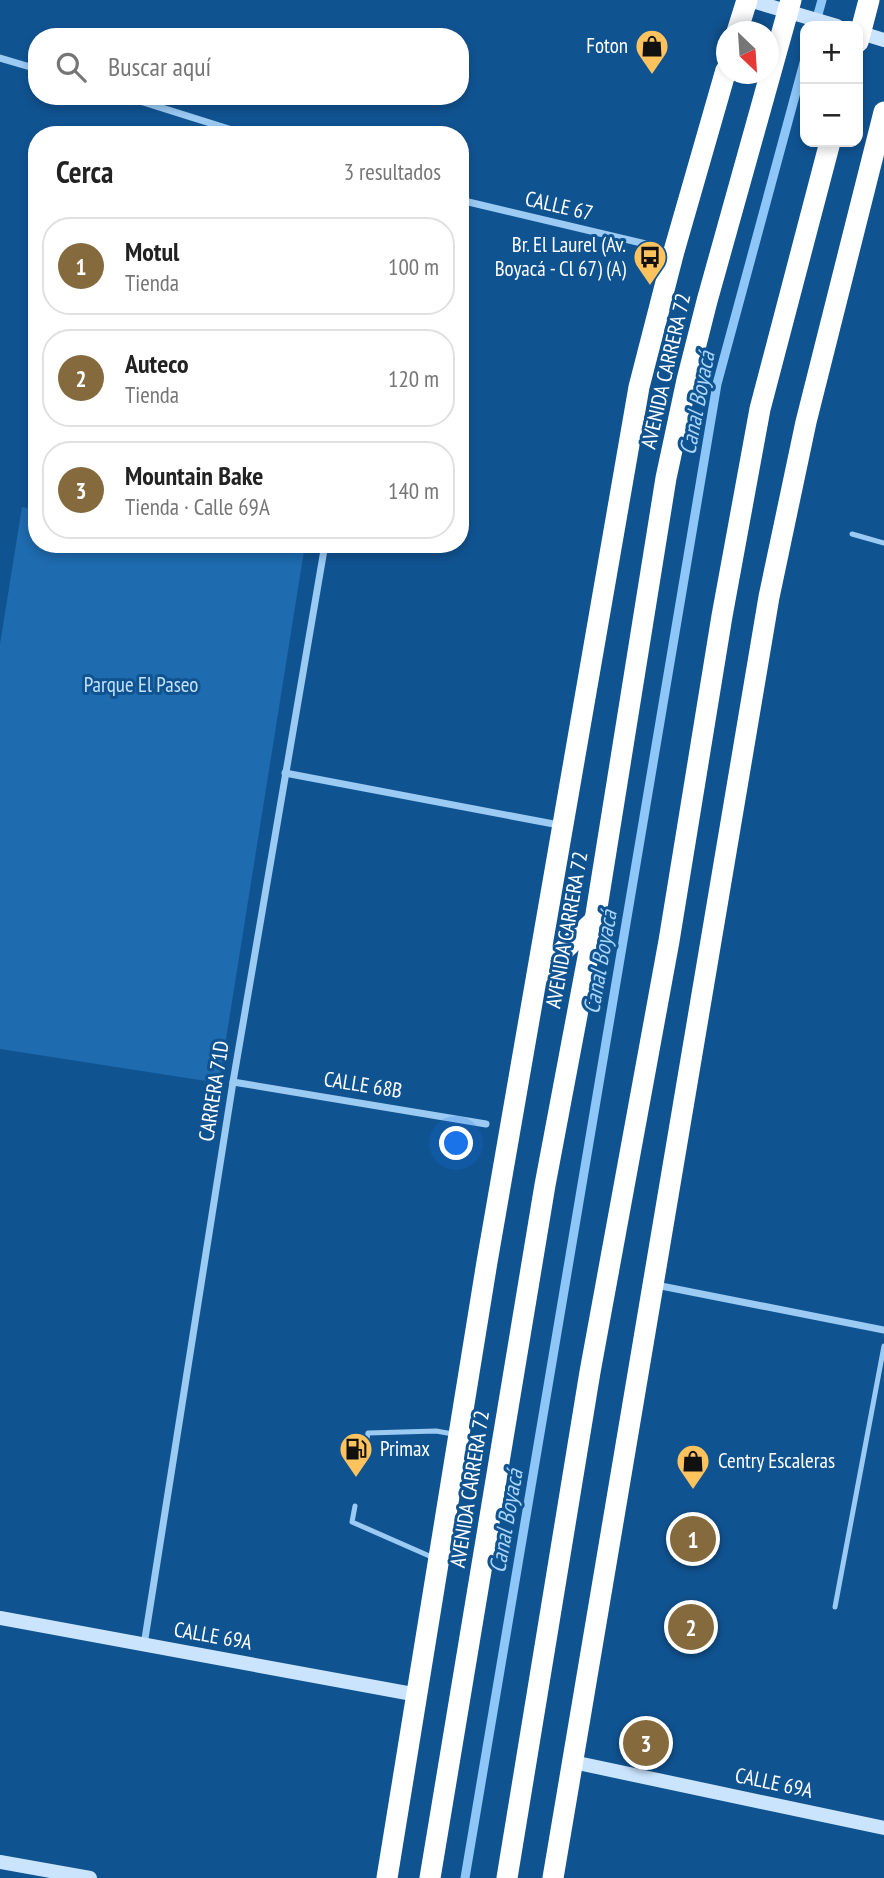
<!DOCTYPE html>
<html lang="es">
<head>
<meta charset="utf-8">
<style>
	body { margin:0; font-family:"PT Sans Narrow",sans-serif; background:#f2f2f2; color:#222 }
	.controls { position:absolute; right:21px; top:21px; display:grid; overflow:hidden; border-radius:14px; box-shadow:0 4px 10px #0003 }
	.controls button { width:63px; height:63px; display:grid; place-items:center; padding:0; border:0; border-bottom:2px solid #e0e0e0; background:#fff; color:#222; font:35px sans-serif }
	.compass { position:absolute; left:716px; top:21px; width:63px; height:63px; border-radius:50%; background:#fff; box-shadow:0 4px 10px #0003; rotate:155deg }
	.you { position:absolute; left:457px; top:1144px; width:24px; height:24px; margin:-18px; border:5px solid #fff; border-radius:50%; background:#1a73e8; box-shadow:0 0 0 10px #1a73e833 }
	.badge { display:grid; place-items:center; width:46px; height:46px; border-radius:50%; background:#856a3d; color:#fff; font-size:23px; font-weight:700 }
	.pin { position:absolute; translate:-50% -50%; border:4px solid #fff; box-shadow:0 2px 7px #0006 }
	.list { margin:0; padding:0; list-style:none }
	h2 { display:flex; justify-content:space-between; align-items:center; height:91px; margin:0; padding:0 28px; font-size:30px }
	h2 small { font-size:23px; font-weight:400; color:#767676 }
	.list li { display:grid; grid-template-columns:46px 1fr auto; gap:21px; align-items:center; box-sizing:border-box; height:98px; margin:0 14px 14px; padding:0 14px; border:2px solid #e0e0e0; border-radius:28px }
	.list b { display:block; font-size:26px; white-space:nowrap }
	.list p { margin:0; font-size:23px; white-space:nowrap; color:#767676 }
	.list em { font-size:23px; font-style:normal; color:#767676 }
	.icon { flex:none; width:38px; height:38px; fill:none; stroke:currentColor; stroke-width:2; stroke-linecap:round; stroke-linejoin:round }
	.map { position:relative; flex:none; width:884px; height:1878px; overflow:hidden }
	.search { position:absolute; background:#fff; box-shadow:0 4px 10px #0003; left:28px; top:28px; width:441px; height:77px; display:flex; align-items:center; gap:18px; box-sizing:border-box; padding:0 24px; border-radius:28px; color:#767676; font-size:26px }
	.panel { position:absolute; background:#fff; box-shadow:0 4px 10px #0003; left:28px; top:126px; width:441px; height:427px; border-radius:28px }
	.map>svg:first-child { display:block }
	.green { fill:#1e6baf }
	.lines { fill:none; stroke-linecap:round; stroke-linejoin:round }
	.stream { stroke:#8dc6f7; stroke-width:9 }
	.lane { stroke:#9bcaf3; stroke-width:5 }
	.street { stroke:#9bcaf3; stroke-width:7 }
	.secondary { stroke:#cbe4fd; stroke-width:14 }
	.highway { stroke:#fff; stroke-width:21 }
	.labels { text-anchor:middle; stroke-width:6; stroke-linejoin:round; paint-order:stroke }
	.poi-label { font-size:21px; fill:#fff; stroke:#105391; text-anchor:end }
	.street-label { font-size:21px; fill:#fff; stroke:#105391 }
	.park-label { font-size:21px; fill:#c3e2fe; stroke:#105391 }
	.water-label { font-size:23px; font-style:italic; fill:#a7d4fa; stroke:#105391 }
</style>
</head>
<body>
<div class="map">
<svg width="884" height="1878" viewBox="0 0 884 1878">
	<rect width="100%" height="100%" fill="#105391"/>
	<path class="green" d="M22,507l15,3v34h225l42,7 -85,532 -219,-34v-405z"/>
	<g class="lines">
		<g class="stream">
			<path d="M815,25l7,-25"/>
			<path d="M465,1878l252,-1494 88,-325"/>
		</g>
		<g class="lane">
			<path d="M852,534l32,9"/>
			<path d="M364,1454l4,-21 68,-2 17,3"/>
			<path d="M355,1506l-3,16 82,36"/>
			<path d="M835,1607l49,-261"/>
		</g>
		<g class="street">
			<path d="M0,58l37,11"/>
			<path d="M124,96l124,39"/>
			<path d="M460,200l190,45"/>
			<path d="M285,773l274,52"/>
			<path d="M233,1082l253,42"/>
			<path d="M656,1285l228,45"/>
			<path d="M144,1645l89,-563 92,-538"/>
		</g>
		<g class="secondary">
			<path d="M749,0l88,26"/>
			<path d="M858,32l26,8"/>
			<path d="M0,1618l418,77"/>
			<path d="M573,1762l311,66"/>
			<path d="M0,1862l90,16"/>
		</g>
		<g class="highway">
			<path d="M737,32l10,-32"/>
			<path d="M858,42l11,-42"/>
			<path d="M537,976l58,-56"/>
			<path d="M387,1878l100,-616 152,-875 35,-136 52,-181"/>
			<path d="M430,1878l115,-693 50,-265 71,-442 21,-98 20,-79 84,-301"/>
			<path d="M507,1878l83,-506 79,-431 53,-325 38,-207 70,-267"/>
			<path d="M553,1878l216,-1281 37,-175 78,-310"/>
		</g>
	</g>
	<defs>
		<symbol id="shop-pin" viewBox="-11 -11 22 30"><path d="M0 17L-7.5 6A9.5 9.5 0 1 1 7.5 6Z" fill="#ffc35d" stroke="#105391"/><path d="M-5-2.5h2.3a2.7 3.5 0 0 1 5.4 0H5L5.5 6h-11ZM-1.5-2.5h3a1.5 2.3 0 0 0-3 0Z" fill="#111"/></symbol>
		<symbol id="bus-pin" viewBox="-11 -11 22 30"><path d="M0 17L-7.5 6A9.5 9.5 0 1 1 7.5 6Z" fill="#ffc35d" stroke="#105391"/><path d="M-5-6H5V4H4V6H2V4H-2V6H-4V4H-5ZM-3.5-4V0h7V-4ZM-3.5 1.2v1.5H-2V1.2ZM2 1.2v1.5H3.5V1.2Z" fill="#111"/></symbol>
		<symbol id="fuel-pin" viewBox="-11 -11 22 30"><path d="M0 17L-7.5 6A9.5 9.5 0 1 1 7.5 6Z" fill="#ffc35d" stroke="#105391"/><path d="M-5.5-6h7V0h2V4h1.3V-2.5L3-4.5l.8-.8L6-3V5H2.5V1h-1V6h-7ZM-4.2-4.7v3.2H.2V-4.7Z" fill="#111"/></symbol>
	</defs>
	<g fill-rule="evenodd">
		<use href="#shop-pin" x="633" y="27" width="38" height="52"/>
		<use href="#bus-pin" x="631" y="238" width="38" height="52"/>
		<use href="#fuel-pin" x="337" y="1430" width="38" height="52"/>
		<use href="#shop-pin" x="674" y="1442" width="38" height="52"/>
	</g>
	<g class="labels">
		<g class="poi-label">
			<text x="628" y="53">Foton</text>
			<text x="626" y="252">Br. El Laurel (Av.<tspan x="626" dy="24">Boyacá - Cl 67) (A)</tspan></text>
			<text x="380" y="1456" text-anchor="start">Primax</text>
			<text x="718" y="1468" text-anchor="start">Centry Escaleras</text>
		</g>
		<g class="street-label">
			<text transform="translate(559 206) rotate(13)" y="7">CALLE 67</text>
			<text transform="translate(666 371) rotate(-77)" y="7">AVENIDA CARRERA 72</text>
			<text transform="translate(567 930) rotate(-80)" y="7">AVENIDA CARRERA 72</text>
			<text transform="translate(363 1085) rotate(9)" y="7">CALLE 68B</text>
			<text transform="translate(214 1091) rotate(-81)" y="7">CARRERA 71D</text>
			<text transform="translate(470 1489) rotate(-81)" y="7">AVENIDA CARRERA 72</text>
			<text transform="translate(213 1636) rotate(10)" y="7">CALLE 69A</text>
			<text transform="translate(774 1783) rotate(12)" y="7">CALLE 69A</text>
		</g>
		<g class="park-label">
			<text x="141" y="692">Parque El Paseo</text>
		</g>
		<g class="water-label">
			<text transform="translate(697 403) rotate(-79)" y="8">Canal Boyacá</text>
			<text transform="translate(600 962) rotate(-80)" y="8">Canal Boyacá</text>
			<text transform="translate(506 1521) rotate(-80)" y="8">Canal Boyacá</text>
		</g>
	</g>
</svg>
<div class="controls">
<button>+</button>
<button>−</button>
</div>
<svg class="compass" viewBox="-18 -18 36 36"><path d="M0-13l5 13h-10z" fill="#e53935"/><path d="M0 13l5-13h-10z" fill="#767676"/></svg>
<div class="you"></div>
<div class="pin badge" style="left:693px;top:1539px">1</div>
<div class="pin badge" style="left:691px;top:1627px">2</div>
<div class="pin badge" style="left:646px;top:1743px">3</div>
<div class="search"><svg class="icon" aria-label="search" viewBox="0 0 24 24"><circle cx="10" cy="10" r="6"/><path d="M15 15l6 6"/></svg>Buscar aquí</div>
<section class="panel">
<h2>Cerca<small>3 resultados</small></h2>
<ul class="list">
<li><span class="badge">1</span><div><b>Motul</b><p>Tienda</p></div><em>100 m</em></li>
<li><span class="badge">2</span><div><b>Auteco</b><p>Tienda</p></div><em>120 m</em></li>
<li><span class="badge">3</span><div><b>Mountain Bake</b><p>Tienda · Calle 69A</p></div><em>140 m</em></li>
</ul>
</section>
</div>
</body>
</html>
